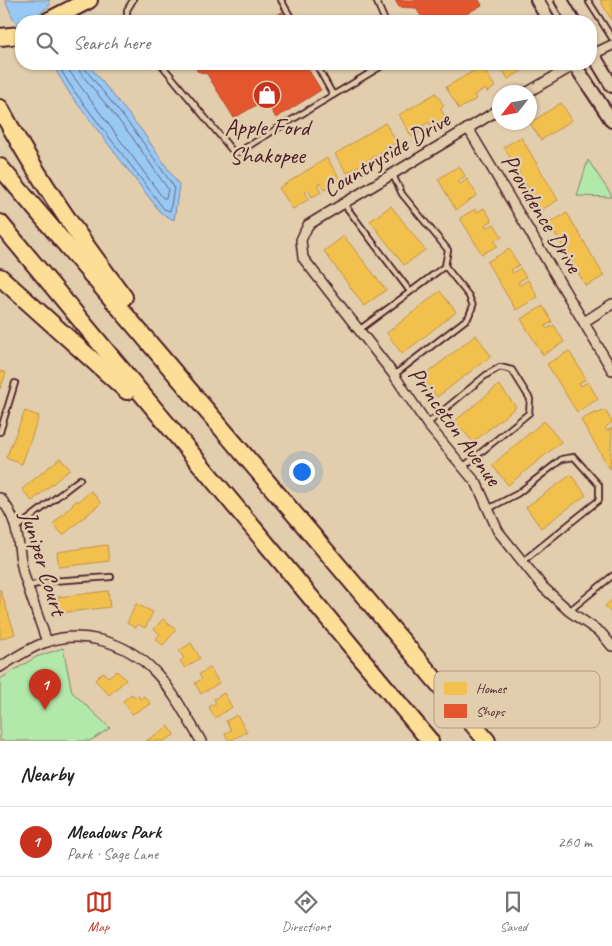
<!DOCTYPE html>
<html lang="en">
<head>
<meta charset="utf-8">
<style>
	body { margin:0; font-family:Caveat,sans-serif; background:#f6f6f6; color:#202124 }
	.compass { position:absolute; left:492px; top:85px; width:45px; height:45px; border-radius:50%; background:#fff; box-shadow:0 1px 4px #0004; rotate:239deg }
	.you { position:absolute; left:301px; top:471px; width:18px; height:18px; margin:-12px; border:4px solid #fff; border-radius:50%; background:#1a73e8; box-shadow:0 0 0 8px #1a73e833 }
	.badge { display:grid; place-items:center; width:32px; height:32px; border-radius:50%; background:#c8321e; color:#fff; font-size:16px; font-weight:700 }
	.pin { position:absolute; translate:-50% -41px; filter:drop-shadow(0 1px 2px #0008) }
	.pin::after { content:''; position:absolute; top:26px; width:18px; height:15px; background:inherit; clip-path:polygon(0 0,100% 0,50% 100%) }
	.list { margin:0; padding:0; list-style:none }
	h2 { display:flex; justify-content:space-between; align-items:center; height:65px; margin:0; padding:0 20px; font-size:21px }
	h2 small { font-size:16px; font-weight:400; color:#757577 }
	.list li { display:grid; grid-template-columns:32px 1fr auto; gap:15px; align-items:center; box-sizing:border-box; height:70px; padding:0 20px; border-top:1px solid #e0e0e0 }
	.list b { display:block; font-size:19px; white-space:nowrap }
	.list p { margin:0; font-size:16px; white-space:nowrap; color:#757577 }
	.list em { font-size:16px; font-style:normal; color:#757577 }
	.icon { flex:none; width:28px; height:28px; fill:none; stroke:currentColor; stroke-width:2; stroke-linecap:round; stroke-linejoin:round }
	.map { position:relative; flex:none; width:612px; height:741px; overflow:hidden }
	.search { position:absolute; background:#fff; box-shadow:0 1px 4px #0004; left:15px; right:15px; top:15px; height:55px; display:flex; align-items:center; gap:12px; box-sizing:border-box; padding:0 18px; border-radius:20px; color:#757577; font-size:19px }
	.sheet { height:135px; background:#fff }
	nav { display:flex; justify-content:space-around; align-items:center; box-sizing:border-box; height:70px; border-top:1px solid #e0e0e0; background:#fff; font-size:14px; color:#757577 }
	nav a { display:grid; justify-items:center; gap:2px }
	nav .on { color:#c8321e }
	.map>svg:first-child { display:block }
	.green { fill:#b2e8aa; stroke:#7e846a }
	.water { fill:#97c9f4; stroke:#7885a4 }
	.homes { fill:#f2c14e; stroke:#c09044 }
	.shops { fill:#e4572e; stroke:#b6462d }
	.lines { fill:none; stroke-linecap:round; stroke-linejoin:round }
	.shore { stroke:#69637b; stroke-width:1 }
	.lane-casing { stroke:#4a1f2b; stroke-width:8 }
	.street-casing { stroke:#4a1f2b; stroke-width:12 }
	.secondary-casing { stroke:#4a1f2b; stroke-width:16 }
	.highway-casing { stroke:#4a1f2b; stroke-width:20 }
	.lane { stroke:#e2cdac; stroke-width:4.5 }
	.street { stroke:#e2cdac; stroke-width:9 }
	.secondary { stroke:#e2cdac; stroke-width:12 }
	.highway { stroke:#fdde96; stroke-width:16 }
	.labels { text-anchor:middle; stroke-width:5; stroke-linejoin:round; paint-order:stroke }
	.poi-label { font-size:24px; fill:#4a1f2b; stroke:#e2cdac }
	.street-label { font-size:24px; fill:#4a1f2b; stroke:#e2cdac }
	.key { fill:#e2cdac; stroke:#b49985; stroke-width:1 }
	.key-label { font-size:14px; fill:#4a1f2b }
</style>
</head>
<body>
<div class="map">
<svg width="612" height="741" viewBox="0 0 612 741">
	<rect width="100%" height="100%" fill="#e2cdac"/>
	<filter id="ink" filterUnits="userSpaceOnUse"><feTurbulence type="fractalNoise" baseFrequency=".02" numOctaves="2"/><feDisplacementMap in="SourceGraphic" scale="10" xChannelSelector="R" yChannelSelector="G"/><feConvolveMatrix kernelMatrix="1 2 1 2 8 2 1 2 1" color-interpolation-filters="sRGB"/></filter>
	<g filter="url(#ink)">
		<g class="green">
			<path d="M588,160l24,36v1l-35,-1z"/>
			<path d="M63,648l9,44 38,36 -20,13h-90v-62l36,-22z"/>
		</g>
		<g class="water">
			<path d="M5,0h44l1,5 -20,16h-9v7l-8,-10z"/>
			<path d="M52,64h36l54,67 37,54 -5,35 -13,-7 -91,-119z"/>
		</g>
		<g class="homes">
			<path d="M600,0h12v21z"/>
			<path d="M494,64h32l-6,3 2,4 -14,8 -5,-9 -4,2z"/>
			<path d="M482,66l13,21 -8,5 -2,-3 -11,6 2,4 -17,10 -13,-22z"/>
			<path d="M436,93l8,13 -4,2 5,9 -14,9 -2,-4 -12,7 2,4 -7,4 -13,-22z"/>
			<path d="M561,103l11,17 -31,20 -11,-17z"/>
			<path d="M385,123l12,19 -50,31 -12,-19z"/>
			<path d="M521,137l37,63 -17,10 -37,-63z"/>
			<path d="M327,158l13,21 -16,11 -4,-7 -3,2 4,7 -9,5 -4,-7 -3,2 4,7 -16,10 -14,-21z"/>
			<path d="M459,166l6,10 -7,5 2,3 7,-5 10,16 -21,15 -18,-31z"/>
			<path d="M391,206l34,44 -21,15 -34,-44z"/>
			<path d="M484,208l8,13 -7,4 2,3 7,-4 8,13 -8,4 3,5 -15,8 -22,-36 15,-9 2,3z"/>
			<path d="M567,213l37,63 -18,10 -37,-63z"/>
			<path d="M344,236l42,54 -22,16 -40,-55z"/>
			<path d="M509,249l10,16 -8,5 2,3 7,-5 6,9 -8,5 2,3 8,-5 10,17 -22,13 -29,-48z"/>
			<path d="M440,291l16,21 -54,42 -15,-21z"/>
			<path d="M543,306l9,16 -7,4 2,3 7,-4 10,17 -21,13 -22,-36z"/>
			<path d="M476,335l15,21 -54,41 -15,-20z"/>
			<path d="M569,351l17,28 -7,4 2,3 7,-4 10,17 -21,13 -30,-48z"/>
			<path d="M0,371l6,2 -6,16z"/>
			<path d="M499,385l17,22 -43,35 -18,-21z"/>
			<path d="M605,410l7,12 -7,6 2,3 5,-3 -2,41 -29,-49 15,-8 1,2z"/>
			<path d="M25,411l14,5 -17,48 -16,-6z"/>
			<path d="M544,421l17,21 -53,43 -16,-20z"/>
			<path d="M60,458l10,11 -38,32 -10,-12z"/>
			<path d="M571,475l15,20 -45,33 -15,-21z"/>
			<path d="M91,491l10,12 -38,32 -10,-11 24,-24 1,2z"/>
			<path d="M107,545l2,16 -50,6 -2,-15z"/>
			<path d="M0,589l15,45 -15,5z"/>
			<path d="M108,591l2,16 -50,6 -2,-16z"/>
			<path d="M612,600v14l-7,-8z"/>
			<path d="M136,604l17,8 -8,16 -7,-4 -2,4 -9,-5z"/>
			<path d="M163,619l13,11 -13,15 -7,-6 4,-5 -6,-5z"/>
			<path d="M191,643l9,15 -15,10 -5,-7 4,-3 -5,-7z"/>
			<path d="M210,668l9,15 -18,11 -6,-11 7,-4 -3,-5z"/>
			<path d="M117,671l9,9 -17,15 -14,-15 8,-8 5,5z"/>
			<path d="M224,693l8,14 -17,11 -6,-11 7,-4 -2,-4z"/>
			<path d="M132,694l3,4 3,-3 2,4 4,-3 7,8 -19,10 -9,-13z"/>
			<path d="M237,715l10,17 -18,9 -4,-7 6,-4 -5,-9z"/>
			<path d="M169,726l5,9 -10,6h-18z"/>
		</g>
		<g class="shops">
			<path d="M395,0h84l3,5 -28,16h-30l-8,-13 -17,-1z"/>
			<path d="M282,12l5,9h-23h3z"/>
			<path d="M195,64h110l16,26 -45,28 -11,-18 -31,18 -27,-44 -10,-3z"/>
		</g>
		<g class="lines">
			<g class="shore">
				<path d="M57,64l17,27 90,118 6,2 4,-24 -37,-53 -52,-65 -1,-5"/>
				<path d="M64,64l99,134h3l2,-9 -5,-7 -31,-45 -52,-65 -2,-8"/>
			</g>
			<defs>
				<g id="lane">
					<path d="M281,0l12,21"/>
					<path d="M376,0l9,21"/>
					<path d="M589,2l23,36"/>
					<path d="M127,21v-11l6,-10"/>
					<path d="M161,64l74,90 150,-90"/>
					<path d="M316,64l17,31"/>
					<path d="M344,204l65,86"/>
					<path d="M359,330l86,-64 3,-16 -46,-56 -9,-19"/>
					<path d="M394,375l74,-57 5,-12 -4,-10 -24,-30"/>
					<path d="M427,424l59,-49 14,-8 12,3 18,29 -1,14 -66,54"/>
					<path d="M0,432l15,-49"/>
					<path d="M488,509l29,-15 45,-35 12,-2 25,28v15l-76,61"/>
					<path d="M17,528l63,-49"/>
					<path d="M28,586l24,-5 59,-4"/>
					<path d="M569,611l43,-35"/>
				</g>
				<g id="street">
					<path d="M591,55l21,-10"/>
					<path d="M528,92l48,-28"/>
					<path d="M500,109l-192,116 -7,15 2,18 91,117 33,49 50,60 21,47 45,56 26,24 32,22 11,13"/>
					<path d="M468,128l144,242"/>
					<path d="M584,322l28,-18"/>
					<path d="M0,498c22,25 16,48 24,77 7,22 15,44 23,67"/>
					<path d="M0,667c15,-9 30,-20 47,-25 16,-6 36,-6 53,-2 55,13 74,56 101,101"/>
				</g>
				<g id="secondary">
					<path d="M537,0l12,21"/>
					<path d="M561,0l12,21"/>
					<path d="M591,51l21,35"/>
					<path d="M574,64l38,57"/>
				</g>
				<g id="highway">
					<path d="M48,21l41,-21"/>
					<path d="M0,37l21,-2"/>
					<path d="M0,108c36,67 78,129 124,189"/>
					<path d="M0,167l487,574"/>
					<path d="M0,223l430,518"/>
					<path d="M0,277l127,114"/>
				</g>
			</defs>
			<use href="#lane" class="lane-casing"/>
			<use href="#street" class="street-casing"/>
			<use href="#secondary" class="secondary-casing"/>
			<use href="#highway" class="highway-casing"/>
			<use href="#lane" class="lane"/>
			<use href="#street" class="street"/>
			<use href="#secondary" class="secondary"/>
			<use href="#highway" class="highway"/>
		</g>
	</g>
	<defs>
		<symbol id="shop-disc" viewBox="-11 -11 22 22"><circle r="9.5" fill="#c8321e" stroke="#e2cdac"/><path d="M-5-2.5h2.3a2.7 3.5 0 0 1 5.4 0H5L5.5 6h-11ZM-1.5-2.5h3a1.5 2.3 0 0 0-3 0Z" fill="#fff"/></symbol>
	</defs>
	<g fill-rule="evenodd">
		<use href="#shop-disc" x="251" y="79" width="32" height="32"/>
	</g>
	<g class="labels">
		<g class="poi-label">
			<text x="267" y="135">Apple Ford<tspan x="267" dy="28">Shakopee</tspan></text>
		</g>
		<g class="street-label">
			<text transform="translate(386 154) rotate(-31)" y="8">Countryside Drive</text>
			<text transform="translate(542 213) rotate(59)" y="8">Providence Drive</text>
			<text transform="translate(455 426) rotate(54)" y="8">Princeton Avenue</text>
			<text transform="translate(44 563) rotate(73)" y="8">Juniper Court</text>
		</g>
	</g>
	<rect x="434" y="671" width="166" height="57" rx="8" class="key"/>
	<rect x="444" y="682" width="23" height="13" fill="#f2c14e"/>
	<rect x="444" y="704" width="23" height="14" fill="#e4572e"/>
	<g class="key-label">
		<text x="476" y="693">Homes</text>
		<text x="476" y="716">Shops</text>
	</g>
</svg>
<svg class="compass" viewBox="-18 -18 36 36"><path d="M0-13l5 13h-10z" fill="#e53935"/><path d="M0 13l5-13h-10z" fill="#757577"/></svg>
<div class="you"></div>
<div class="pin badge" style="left:45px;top:710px">1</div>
<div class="search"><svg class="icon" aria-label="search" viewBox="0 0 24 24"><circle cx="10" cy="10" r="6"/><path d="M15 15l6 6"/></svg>Search here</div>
</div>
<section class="sheet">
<h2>Nearby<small></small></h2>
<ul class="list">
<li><span class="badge">1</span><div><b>Meadows Park</b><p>Park · Sage Lane</p></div><em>260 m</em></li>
</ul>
</section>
<nav>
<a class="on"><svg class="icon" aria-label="map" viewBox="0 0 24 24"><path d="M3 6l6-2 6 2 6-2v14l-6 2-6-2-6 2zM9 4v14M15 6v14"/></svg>Map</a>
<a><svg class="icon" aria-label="directions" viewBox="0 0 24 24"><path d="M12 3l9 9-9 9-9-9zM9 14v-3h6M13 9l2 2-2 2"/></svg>Directions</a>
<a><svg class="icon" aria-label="saved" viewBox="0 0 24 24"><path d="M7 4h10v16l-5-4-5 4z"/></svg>Saved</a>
</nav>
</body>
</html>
